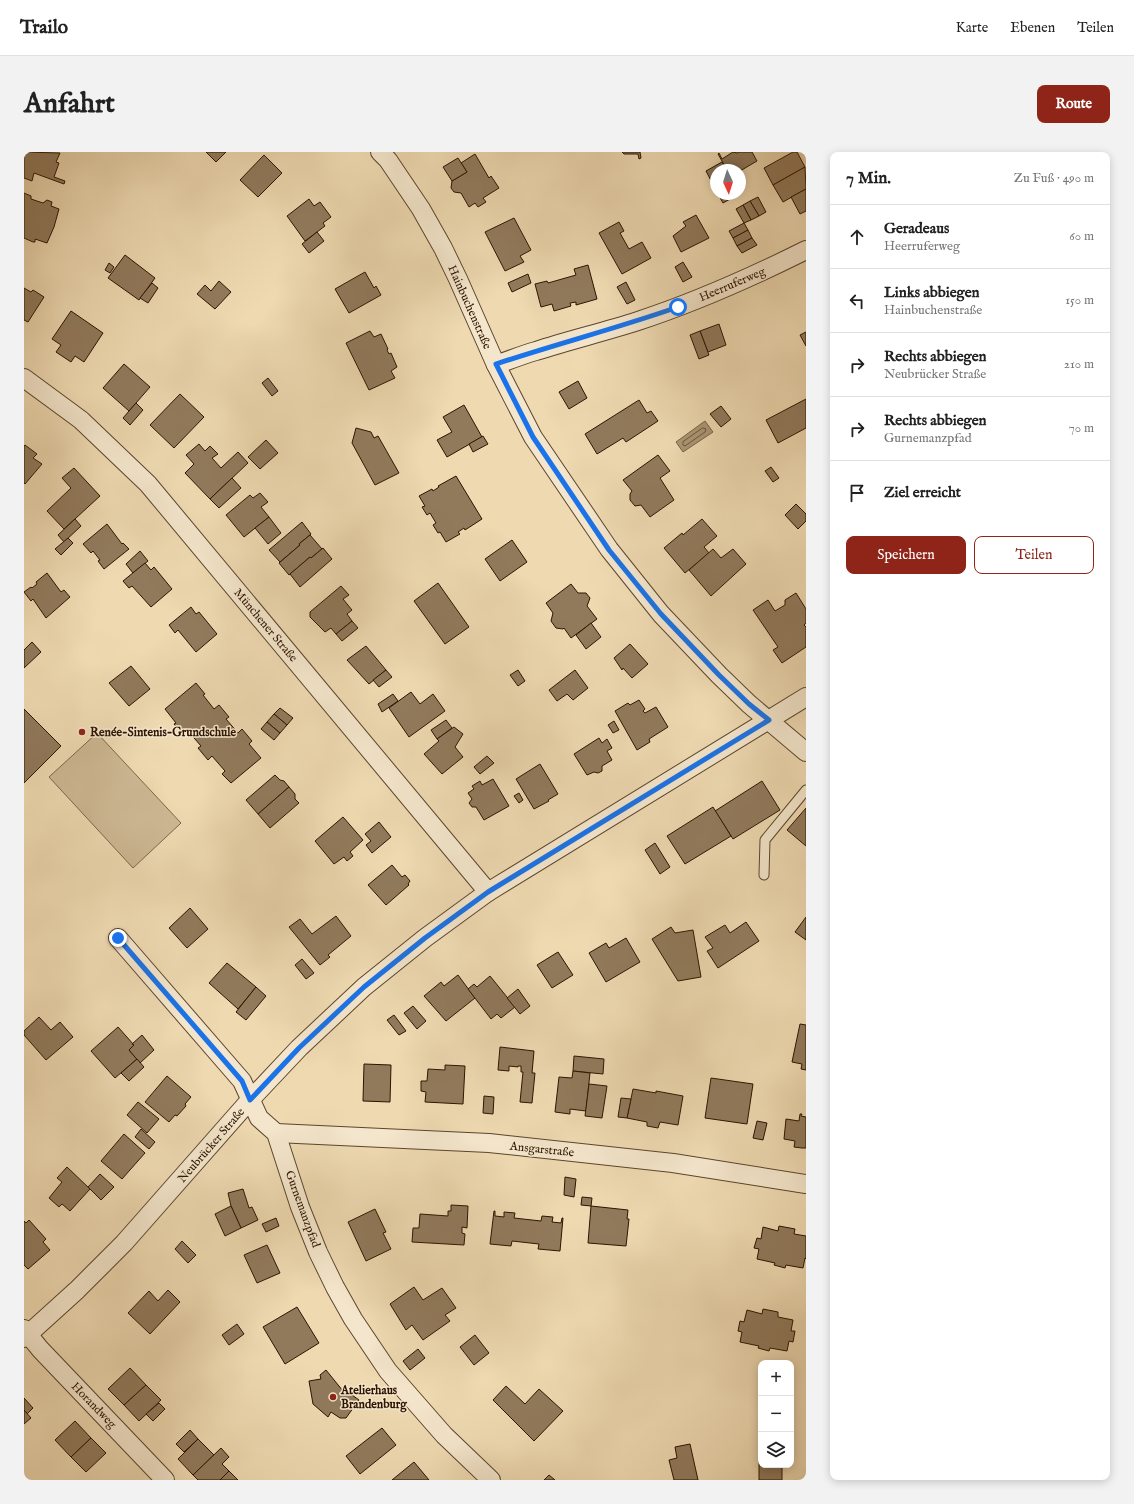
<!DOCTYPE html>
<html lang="de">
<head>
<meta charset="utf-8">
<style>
	body { margin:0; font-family:"IM FELL English",serif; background:#f2f2f2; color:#222 }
	.controls { position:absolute; right:12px; bottom:12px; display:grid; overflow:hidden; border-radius:8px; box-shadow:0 2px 10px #0003 }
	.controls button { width:36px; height:36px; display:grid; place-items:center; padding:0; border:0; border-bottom:1px solid #e0e0e0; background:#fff; color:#222; font:20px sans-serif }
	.compass { position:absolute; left:686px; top:12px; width:36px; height:36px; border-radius:50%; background:#fff; box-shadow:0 2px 10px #0003; rotate:176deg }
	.stop { position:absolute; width:12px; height:12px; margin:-9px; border:3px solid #1a73e8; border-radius:50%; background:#fff }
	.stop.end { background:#1a73e8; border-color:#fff; box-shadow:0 1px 4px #0008 }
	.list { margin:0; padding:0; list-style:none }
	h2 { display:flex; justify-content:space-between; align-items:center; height:52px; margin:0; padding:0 16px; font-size:17px }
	h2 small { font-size:13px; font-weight:400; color:#767676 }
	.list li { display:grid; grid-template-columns:26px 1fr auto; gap:12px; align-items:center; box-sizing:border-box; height:64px; padding:0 16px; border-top:1px solid #e0e0e0 }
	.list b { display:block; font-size:15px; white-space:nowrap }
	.list p { margin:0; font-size:13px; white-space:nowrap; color:#767676 }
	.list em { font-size:13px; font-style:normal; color:#767676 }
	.actions { display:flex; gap:8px; padding:12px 16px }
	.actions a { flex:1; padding:9px 0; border:1px solid #8f2418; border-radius:8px; text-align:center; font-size:14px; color:#8f2418 }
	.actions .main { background:#8f2418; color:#fff }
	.icon { flex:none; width:22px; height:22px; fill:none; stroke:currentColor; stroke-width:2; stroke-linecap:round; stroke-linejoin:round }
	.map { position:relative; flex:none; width:782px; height:1328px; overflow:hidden; border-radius:8px }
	header { display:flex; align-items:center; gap:24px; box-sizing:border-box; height:56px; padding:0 20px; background:#fff; border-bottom:1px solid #e0e0e0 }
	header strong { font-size:19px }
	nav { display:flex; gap:22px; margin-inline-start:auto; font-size:14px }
	.intro { display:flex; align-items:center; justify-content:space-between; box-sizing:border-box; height:96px; padding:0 24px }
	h1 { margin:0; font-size:28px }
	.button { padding:10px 18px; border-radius:8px; background:#8f2418; color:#fff; font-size:14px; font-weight:700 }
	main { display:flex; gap:24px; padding:0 24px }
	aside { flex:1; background:#fff; border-radius:8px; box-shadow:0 2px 10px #0003 }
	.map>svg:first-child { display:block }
	.green { fill:#cdb893; stroke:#7c664a }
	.water { fill:#ac9675; stroke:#796246 }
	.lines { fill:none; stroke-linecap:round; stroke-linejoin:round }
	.shore { stroke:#6c553a; stroke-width:1 }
	.building { fill:#917a5c; stroke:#2c1400 }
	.service-casing { stroke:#5c452c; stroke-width:11 }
	.minor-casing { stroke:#5c452c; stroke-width:20 }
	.service { stroke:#f4e6cc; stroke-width:9 }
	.minor { stroke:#f4e6cc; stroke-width:18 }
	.route { stroke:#1a73e8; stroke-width:5 }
	.poi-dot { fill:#8f2418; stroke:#f4e6cc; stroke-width:1.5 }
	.labels { text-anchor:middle; stroke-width:3; stroke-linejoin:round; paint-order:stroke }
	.street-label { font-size:12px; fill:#2c1400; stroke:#f4e6cc }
	.poi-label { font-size:12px; font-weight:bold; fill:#2c1400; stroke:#f4e6cc; text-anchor:start }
</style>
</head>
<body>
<header>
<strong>Trailo</strong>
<nav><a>Karte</a><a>Ebenen</a><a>Teilen</a></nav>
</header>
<div class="intro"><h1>Anfahrt</h1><a class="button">Route</a></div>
<main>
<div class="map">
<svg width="782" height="1328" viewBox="0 0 782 1328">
	<rect width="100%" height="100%" fill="#eed9b1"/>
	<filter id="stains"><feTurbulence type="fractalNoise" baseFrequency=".005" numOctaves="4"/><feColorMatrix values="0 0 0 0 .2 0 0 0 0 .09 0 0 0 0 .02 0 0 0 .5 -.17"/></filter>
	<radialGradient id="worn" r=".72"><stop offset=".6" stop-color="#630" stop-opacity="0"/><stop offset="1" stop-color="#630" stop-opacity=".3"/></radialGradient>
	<path class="green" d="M73,581l84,90 -48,45 -84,-91z"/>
	<path class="water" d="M681,269l8,11 -30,20 -7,-10z"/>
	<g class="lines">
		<path class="shore" d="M679,276l3,1 -1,3 -20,14 -2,-1v-3z"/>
	</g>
	<g class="building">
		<path d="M0,0l36,1 -4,9 3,1 -5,14 11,4 -1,3 -30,-11 -2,8 -8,-3z"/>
		<path d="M182,0h20l-10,10z"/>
		<path d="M598,0h18l1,6 -2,1 -1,-5h-14z"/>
		<path d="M709,0l4,1 2,-1h13l5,9 -17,10 -13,-1 -9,-16 1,-1 3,6z"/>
		<path d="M769,0h4l8,15 -32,18 -9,-17z"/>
		<path d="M451,2l14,24 2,-2 8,12 -16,10 3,4 -8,5 -3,-4 -6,4 -8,-14 -7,-1 -3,-4 1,-7 15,-9 -6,-9z"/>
		<path d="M240,3l18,18 -24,24 -18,-17z"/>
		<path d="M434,6l9,14 -15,9 -9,-14z"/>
		<path d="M698,10l5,8h-11v20l-10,-19z"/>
		<path d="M781,15l1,22 -23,13 -10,-17z"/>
		<path d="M782,37v22l-6,3 -9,-17z"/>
		<path d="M0,41l7,3v3l12,4 4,-3 5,2 -1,4 8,3 -5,18 -7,16 -12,-4v3h-2l-9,-4z"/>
		<path d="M694,42h21l-16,9z"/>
		<path d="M734,45l8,15 -7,4 -9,-15z"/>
		<path d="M285,47l5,7 6,-4 11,15 -8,6 2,3 -20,15 -18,-25z"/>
		<path d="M726,49l9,15 -8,4 -8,-15z"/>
		<path d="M719,53l8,15 -7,3 -8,-14z"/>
		<path d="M672,63l13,23 -28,14 -8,-16 13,-10 -3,-4z"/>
		<path d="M490,66l17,32 -11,6 4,6 -19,9 -20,-39z"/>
		<path d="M595,70l5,9 -4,2 9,16 13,-7 9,16 -29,16 -23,-41z"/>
		<path d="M720,71l4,7 -15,8 -4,-7z"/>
		<path d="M724,78l4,8 -15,8 -4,-8z"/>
		<path d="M293,80l7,9 -15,12 -7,-9z"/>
		<path d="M728,86l5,7 -15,8 -5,-7z"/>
		<path d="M101,103l30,23 -16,22 -31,-22z"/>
		<path d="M659,110l9,15 -9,5 -8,-15z"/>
		<path d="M85,111l5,4 -4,6 -5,-3z"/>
		<path d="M564,113l9,34 -21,6v-3l-6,1 1,3 -17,5 -2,-7 -11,3 -6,-23 12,-3 1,2 28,-8 -2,-6z"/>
		<path d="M341,120l9,16 2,-2 5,9 -32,18 -14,-24z"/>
		<path d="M504,122l3,9 -19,9 -4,-9z"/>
		<path d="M195,129l12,11 -16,17 -18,-15 8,-9 6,6z"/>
		<path d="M602,130l9,18 -8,4 -10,-17z"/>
		<path d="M128,131l6,5 -10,15 -8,-5z"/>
		<path d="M0,136l7,4 2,-2 11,7 -16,25 -4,-2z"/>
		<path d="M47,159l32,22 -19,29 -9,-6 -4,6 -15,-10 5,-7 -9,-6z"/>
		<path d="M695,172l7,21 -18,7 -8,-21z"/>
		<path d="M346,179l4,6 7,-3 7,15 -1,1 2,4 2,-1 6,14 -6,4 4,7 -26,12 -23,-47z"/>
		<path d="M676,179l9,24 -10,4 -9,-24z"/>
		<path d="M782,180v14l-6,-11z"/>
		<path d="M100,212l26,23 -21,24 -26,-23z"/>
		<path d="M244,226l10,13 -6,5 -10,-13z"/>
		<path d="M554,229l9,17 -18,11 -10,-17z"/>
		<path d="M156,242l24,23 -30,31 -24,-23z"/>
		<path d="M782,247v29l-28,15 -12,-23z"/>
		<path d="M615,248l8,13 4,-2 7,10 -32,21 -3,-4 -26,16 -12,-20z"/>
		<path d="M112,251l7,7 -13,15 -7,-7z"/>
		<path d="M440,253l18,32 -35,20 -10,-17 15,-8 -9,-15z"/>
		<path d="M697,254l10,13 -10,8 -11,-13z"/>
		<path d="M332,276l15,4 3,6 4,-2 21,37 -24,12 -23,-42z"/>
		<path d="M459,284l5,8 -15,8 -4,-8z"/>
		<path d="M242,288l12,13 -18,16 -12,-12z"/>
		<path d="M175,292l6,7 5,-5 8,8 -6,4 9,10 17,-16 10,11 -38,36 -25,-26 9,-9 -8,-9z"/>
		<path d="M1,293l12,9 -4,4 9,6 -17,20 -1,-1v-37z"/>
		<path d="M634,303l12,16 -10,7 14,22 -24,17 -9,-12 -6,1 -5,-6v-6l2,-3 -9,-11z"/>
		<path d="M747,315l8,11 -6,4 -8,-11z"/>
		<path d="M50,316l26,28 -36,33 -17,-18 24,-23 -9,-10z"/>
		<path d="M432,324l26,43 -17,11 -1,-2 -6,4 2,2 -14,8 -6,-10 -2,1 -5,-8 3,-2 -6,-10 -3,2 -5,-8 3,-1 -6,-10 13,-7 1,2 6,-4 -1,-1z"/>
		<path d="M208,326l9,10 -22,20 -9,-9z"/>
		<path d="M236,341l8,9 -7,5 8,10 -25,20 -18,-22 24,-20 3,3z"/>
		<path d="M772,352l10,10v7l-8,8 -13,-14z"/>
		<path d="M245,365l12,16 -13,11 -13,-16z"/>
		<path d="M51,367l6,7 -17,16 -6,-7z"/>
		<path d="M678,367l15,17 -13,11 5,6 -24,20 -21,-25 18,-15 1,2z"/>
		<path d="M278,370l9,12 -12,10 1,1 -20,17 -11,-12z"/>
		<path d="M83,372l15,20 1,-1 6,6 -25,20 -6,-8 2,-1 -7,-9 -2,2 -8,-9z"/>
		<path d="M286,383l12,14 -11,9 -1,-1 -21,18 -10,-12 21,-18 -1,-1z"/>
		<path d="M44,386l5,5 -12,12 -6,-6z"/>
		<path d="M488,388l15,22 -27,19 -15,-22z"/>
		<path d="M299,396l9,11 -32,28 -10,-13 20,-17 1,1z"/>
		<path d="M689,397l8,9 12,-9 13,15 -35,32 -22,-26z"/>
		<path d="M116,399l8,10 -15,12 -7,-9z"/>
		<path d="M121,411l6,7 3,-3 18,22 -21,18 -19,-21 -3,2 -6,-7z"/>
		<path d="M23,421l14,19 3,-2 6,7 -24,21 -13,-19 -2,2 -7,-9 7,-5 1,1 5,-4 -1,-2z"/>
		<path d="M414,431l31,44 -24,17 -31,-43z"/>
		<path d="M547,432l7,9h8l4,5 -3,8 10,13 -26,19 -7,-10 -1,1 -7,-1 -5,-7 2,-8 -7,-10z"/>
		<path d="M317,434l8,9 -6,4 9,11 -5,4 5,7 -16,13 -5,-6 -6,4 -15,-15v-5z"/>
		<path d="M772,441l10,16v14l-2,2 2,2v20l-24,16 -9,-13 5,-3 -25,-37 15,-10 7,11 10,-6v-5z"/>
		<path d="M167,455l5,7 3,-2 18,22 -21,18 -18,-22 -3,3 -6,-8z"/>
		<path d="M328,469l6,7 -16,13 -6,-7z"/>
		<path d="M567,471l10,14 -15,12 -10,-14z"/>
		<path d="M8,490l9,10 -17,16v-18z"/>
		<path d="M606,492l18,20 -16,14 -9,-10 -1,2 -8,-12z"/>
		<path d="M342,494l20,24 -17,14 -22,-24z"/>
		<path d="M107,514l19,23 -21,17 -20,-23z"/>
		<path d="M362,518l6,7 -13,10 -6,-7z"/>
		<path d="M494,518l7,11 -7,5 -8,-11z"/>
		<path d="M551,518l13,18 -15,12 -6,-6 -10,7 -8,-11z"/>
		<path d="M172,531l9,11 -2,1 11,14 5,-4 10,12 -3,2 12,14 4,-4 10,12 -3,3 12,14 -30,25 -9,-9 3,-3 -13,-15 -4,4 -10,-12 3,-2 -13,-15 -5,4 -9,-11 2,-1 -11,-14z"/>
		<path d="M387,540l9,12 13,-10 12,17 -36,26 -20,-29z"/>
		<path d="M369,542l5,7 -16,11 -4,-8z"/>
		<path d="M615,548l6,9 -2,2 2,2 11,-6 12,20 -19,12 1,3 -13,8 -22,-39 13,-8 2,2z"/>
		<path d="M256,556l13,10 -6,7 -13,-11z"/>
		<path d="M0,557l37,37 -37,37z"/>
		<path d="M250,562l13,11 -7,8 -13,-11z"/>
		<path d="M422,568l6,8 -15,11 -6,-9z"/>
		<path d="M590,569l5,9 -6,3 -5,-8z"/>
		<path d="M243,570l13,11 -6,7 -13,-11z"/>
		<path d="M430,575l9,7 -8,13 8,10 -21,17 -18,-20 15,-13 -2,-2z"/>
		<path d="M575,586l3,5 5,-4 5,9 -5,3 5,9 -10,6v5l-4,2 -4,-1 -7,3 -13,-21z"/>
		<path d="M463,604l7,7 -14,11 -6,-7z"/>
		<path d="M516,612l18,30 -10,6 1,1 -15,8 -18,-30z"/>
		<path d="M251,623l5,5 4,1 5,6 -31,27 -12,-14z"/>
		<path d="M469,627l16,27 -25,14 -8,-13h-4l-3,-4 3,-4 -4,-6 6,-4 -2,-3 8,-5 2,4z"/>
		<path d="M738,629l18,29 -47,29 -18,-28z"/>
		<path d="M265,635l6,7v5l4,4 -29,25 -12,-14z"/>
		<path d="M495,641l4,7 -4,3 -5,-7z"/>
		<path d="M689,655l18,29 -46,28 -18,-28z"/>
		<path d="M782,656v38l-19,-16z"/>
		<path d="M319,665l20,23 -13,12 3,4 -6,5 -3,-4 -10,7 -19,-23z"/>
		<path d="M355,670l12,15 -19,16 -6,-8 5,-4 -6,-7z"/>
		<path d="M631,691l15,24 -10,7 -15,-24z"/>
		<path d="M368,713l10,12 3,-2 5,6 -2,3 1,1 -23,20 -18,-20z"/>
		<path d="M166,756l18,21 -21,19 -18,-20z"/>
		<path d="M312,764l15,20 -23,19 2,2 -10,8 -31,-38 11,-8 12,15z"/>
		<path d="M782,765v23l-11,-8z"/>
		<path d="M722,770l13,19 -41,27 -11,-17 6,-3 -8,-11 20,-12 5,8z"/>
		<path d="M647,775l4,6 18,-3 8,47 -23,4 -26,-42z"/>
		<path d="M602,786l14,24 -34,20 -17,-29 17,-10 3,5z"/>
		<path d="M534,800l15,23 -21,13 -15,-23z"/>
		<path d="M278,807l12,14 -8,6 -11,-14z"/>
		<path d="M203,811l29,24 -18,22 -29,-26z"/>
		<path d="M434,823l17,23 -29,23 -22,-25 17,-14 3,4z"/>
		<path d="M466,824l25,31 -14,11 -4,-4 -6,5 -23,-30 6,-5 3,3z"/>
		<path d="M232,835l10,9 -20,24 -10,-8z"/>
		<path d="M494,837l12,17 -10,8 -13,-16z"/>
		<path d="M389,854l13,15 -9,8 -13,-16z"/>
		<path d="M370,863l12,16 -7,4 -12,-15z"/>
		<path d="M15,865l12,13 9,-8 13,15 -27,23 -22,-25v-4z"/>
		<path d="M776,872l6,1v45l-5,-1 1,-5 -10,-2z"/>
		<path d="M94,875l16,18 -5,5 8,9 -22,19 -24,-27z"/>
		<path d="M118,883l12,15 -14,13 -11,-13 5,-5 -2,-1z"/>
		<path d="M476,895l34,4 -2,22h3l-3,30 -12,-1 3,-30h-2v-6h-3v1l-9,-1v5l-11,-1z"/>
		<path d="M550,904l30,3 -1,15 -30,-3z"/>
		<path d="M113,907l7,8 -15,14 -8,-8z"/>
		<path d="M340,912l27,1 -1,37 -27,-1z"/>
		<path d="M421,913l20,1 -2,38 -38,-2 1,-10 -5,-1v-10h6l1,-12 17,1z"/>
		<path d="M549,919l17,2 -4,38 -16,-2v5l-15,-2 4,-35 13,1z"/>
		<path d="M143,924l24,21 -6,7 1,2 -9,10 -2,-1 -6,7 -24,-20z"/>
		<path d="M687,926l42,6 -6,40 -42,-6z"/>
		<path d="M565,932l18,2 -5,32 -17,-2z"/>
		<path d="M609,937l23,4v-2l27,5 -5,29 -18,-3 -2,6 -11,-2v-4l-20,-4z"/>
		<path d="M460,944l10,1 -1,17 -10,-1z"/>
		<path d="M597,946l10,1 -4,19 -9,-1z"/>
		<path d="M114,950l21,17 -12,14 -20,-18z"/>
		<path d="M776,962h2l-1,2 5,1v31h-4l-8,-1 1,-6 -11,-2 2,-20 13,2z"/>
		<path d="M733,969l10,2 -4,17 -10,-2z"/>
		<path d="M117,977l14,13 -6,7 -14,-12z"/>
		<path d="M100,982l21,19 -23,26 -21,-18z"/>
		<path d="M43,1015l23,22 -20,22 -8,-7 -3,3 -10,-9 13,-16 -5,-4z"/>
		<path d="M76,1022l14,13 -13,13 -13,-13z"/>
		<path d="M541,1025l11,2 -2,18 -10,-2z"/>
		<path d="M219,1037l6,19 3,-1 6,13 -17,8 -10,-22 -3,-13z"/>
		<path d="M558,1045l10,1 -1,8 -10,-1z"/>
		<path d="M427,1053l17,1 -1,22 -5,-1v6l3,1 -1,11 -52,-3 1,-14h6l1,-14 28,2v-5h3z"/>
		<path d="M207,1054l10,22 -16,8 -10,-22z"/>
		<path d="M567,1054l37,4 -1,9h2l-3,27 -38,-3z"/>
		<path d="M351,1057l11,23 -3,1 8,16 -25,12 -18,-39z"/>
		<path d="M470,1059h1v5l9,1v-5l11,1 -1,5 27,3 1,-5 11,1 -1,5 9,1 1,-5h1l-3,33 -22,-2 1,-5 -27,-3 -1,5 -21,-2z"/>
		<path d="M252,1066l3,8 -13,6 -4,-8z"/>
		<path d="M5,1068l17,19 -3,3 7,8 -22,19 -4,-4v-44l2,2z"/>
		<path d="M755,1074l16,3 -1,5 12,2v23l-1,-1 -2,10 -17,-3 -1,3 -11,-3 1,-2 -18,-4 2,-10 -5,-1 3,-10 4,1 2,-12 15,4z"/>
		<path d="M158,1089l14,14 -8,8 -13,-14z"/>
		<path d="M243,1093l13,28 -23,10 -13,-28z"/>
		<path d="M390,1135l9,13 19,-12 14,20 -11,7 5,6 -27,19 -11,-15 -6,5 -16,-26z"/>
		<path d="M144,1138l12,12 -30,32 -22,-21 21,-22 9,10z"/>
		<path d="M273,1155l22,36 -34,21 -22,-37z"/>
		<path d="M739,1157l15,3v5l15,3 -2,11h4l-2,11 -4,-1 -2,10 -17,-3 -1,3 -11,-3 1,-2 -19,-4 2,-10 -4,-1 2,-10 4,1 3,-12 15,4z"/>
		<path d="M213,1172l7,10 -15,11 -7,-10z"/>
		<path d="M451,1183l14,18 -15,12 -14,-18z"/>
		<path d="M394,1197l7,9 -15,12 -7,-9z"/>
		<path d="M106,1216l16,17 -22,20 -16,-16z"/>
		<path d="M302,1218l17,21 2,-1 14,10 -13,18h-6l-9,-6 -3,5 -15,-13 -4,-23 12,-2 -1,-4z"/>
		<path d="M122,1233l15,15 -22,21 -15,-16z"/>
		<path d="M482,1234l19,18 14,-15 24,22 -29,30 -41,-41z"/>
		<path d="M0,1246l9,10 -6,6 -3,-4z"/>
		<path d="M135,1251l6,6 -12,12 -7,-7z"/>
		<path d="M0,1258l7,8 -7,6z"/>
		<path d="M51,1269l16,17 -20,19 -16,-17z"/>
		<path d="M358,1276l14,17 -36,29 -14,-18z"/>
		<path d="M166,1278l8,9 -14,13 -8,-8z"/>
		<path d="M67,1286l15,15 -20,19 -15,-15z"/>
		<path d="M174,1287l16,16 -21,20 -15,-16z"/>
		<path d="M666,1292l8,36h-24l-5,-20 8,-2 -2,-11z"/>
		<path d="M197,1296l8,9 -7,7 7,7 -9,9h-22l-5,-5z"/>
		<path d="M735,1296h2v17h21v15h-23z"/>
		<path d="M390,1310l15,18h-37z"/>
		<path d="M205,1319l9,9h-18z"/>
		<path d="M525,1323l6,5h-11z"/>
	</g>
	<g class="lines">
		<defs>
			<path id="service" d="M740,723l1,-35 41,-50"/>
			<g id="minor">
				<path d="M356,0l8,8 33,49 22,39 15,31 38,86 37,72 76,112 52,65 58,61 30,29 57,48"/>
				<path d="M472,213c13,-5 26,-10 40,-14 34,-11 68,-19 102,-30 58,-19 114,-44 168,-71"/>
				<path d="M0,226l57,42 67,64 340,408"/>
				<path d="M94,786l124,143 17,37 17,15 24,74 18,45 17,35 18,32 35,52 56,64 47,45"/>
				<path d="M252,981l213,10 184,20 133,21"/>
				<path d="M0,1177l16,20 125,131"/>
				<path d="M0,1186l53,-48 47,-47 126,-143 49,-52 65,-61 61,-49 63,-46 318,-195"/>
			</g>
		</defs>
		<use href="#service" class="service-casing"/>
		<use href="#minor" class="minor-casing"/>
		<use href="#service" class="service"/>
		<use href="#minor" class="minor"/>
	</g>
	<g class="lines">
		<path class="route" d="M94,786l124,143 8,19 49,-52 65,-61 61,-49 63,-46 281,-172 -20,-16 -30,-29 -58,-61 -52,-64 -76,-113 -37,-73c60,-20 122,-36 182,-57"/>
	</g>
	<g class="poi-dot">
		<circle cx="58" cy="580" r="4"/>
		<circle cx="309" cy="1245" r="4"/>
	</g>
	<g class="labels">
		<g class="street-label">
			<text transform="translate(708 132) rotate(-23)" y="4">Heerruferweg</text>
			<text transform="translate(446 155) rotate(66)" y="4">Hainbuchenstraße</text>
			<text transform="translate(242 473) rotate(50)" y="4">Münchener Straße</text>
			<text transform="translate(187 993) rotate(-49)" y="4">Neubrücker Straße</text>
			<text transform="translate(518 997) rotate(6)" y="4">Ansgarstraße</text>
			<text transform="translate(279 1057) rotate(70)" y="4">Gurnemanzpfad</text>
			<text transform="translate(70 1253) rotate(46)" y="4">Horandweg</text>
		</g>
		<g class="poi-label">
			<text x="66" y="584">Renée-Sintenis-Grundschule</text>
			<text x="317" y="1242">Atelierhaus<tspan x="317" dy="14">Brandenburg</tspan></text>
		</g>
	</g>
	<rect width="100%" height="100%" filter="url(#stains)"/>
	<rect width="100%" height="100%" fill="url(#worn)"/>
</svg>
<div class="controls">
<button>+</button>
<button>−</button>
<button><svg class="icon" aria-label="layers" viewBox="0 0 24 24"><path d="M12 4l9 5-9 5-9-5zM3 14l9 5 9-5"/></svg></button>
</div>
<svg class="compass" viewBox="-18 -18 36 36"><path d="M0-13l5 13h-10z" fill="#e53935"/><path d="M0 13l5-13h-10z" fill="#767676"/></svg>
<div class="stop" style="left:654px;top:155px"></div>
<div class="stop end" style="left:94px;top:786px"></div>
</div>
<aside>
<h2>7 Min.<small>Zu Fuß · 490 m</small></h2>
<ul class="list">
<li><svg class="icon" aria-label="ahead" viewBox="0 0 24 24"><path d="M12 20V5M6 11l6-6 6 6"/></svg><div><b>Geradeaus</b><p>Heerruferweg</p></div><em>60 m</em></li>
<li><svg class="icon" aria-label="left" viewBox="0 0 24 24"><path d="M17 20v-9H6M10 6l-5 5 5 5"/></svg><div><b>Links abbiegen</b><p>Hainbuchenstraße</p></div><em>150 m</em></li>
<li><svg class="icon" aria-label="right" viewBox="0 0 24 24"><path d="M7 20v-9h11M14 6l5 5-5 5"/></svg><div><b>Rechts abbiegen</b><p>Neubrücker Straße</p></div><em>210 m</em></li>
<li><svg class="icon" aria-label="right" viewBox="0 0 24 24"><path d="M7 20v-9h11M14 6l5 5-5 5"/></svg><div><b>Rechts abbiegen</b><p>Gurnemanzpfad</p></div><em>70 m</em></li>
<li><svg class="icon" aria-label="arrive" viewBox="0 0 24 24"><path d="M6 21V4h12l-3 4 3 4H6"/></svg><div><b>Ziel erreicht</b></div></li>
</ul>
<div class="actions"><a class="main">Speichern</a><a>Teilen</a></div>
</aside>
</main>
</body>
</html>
